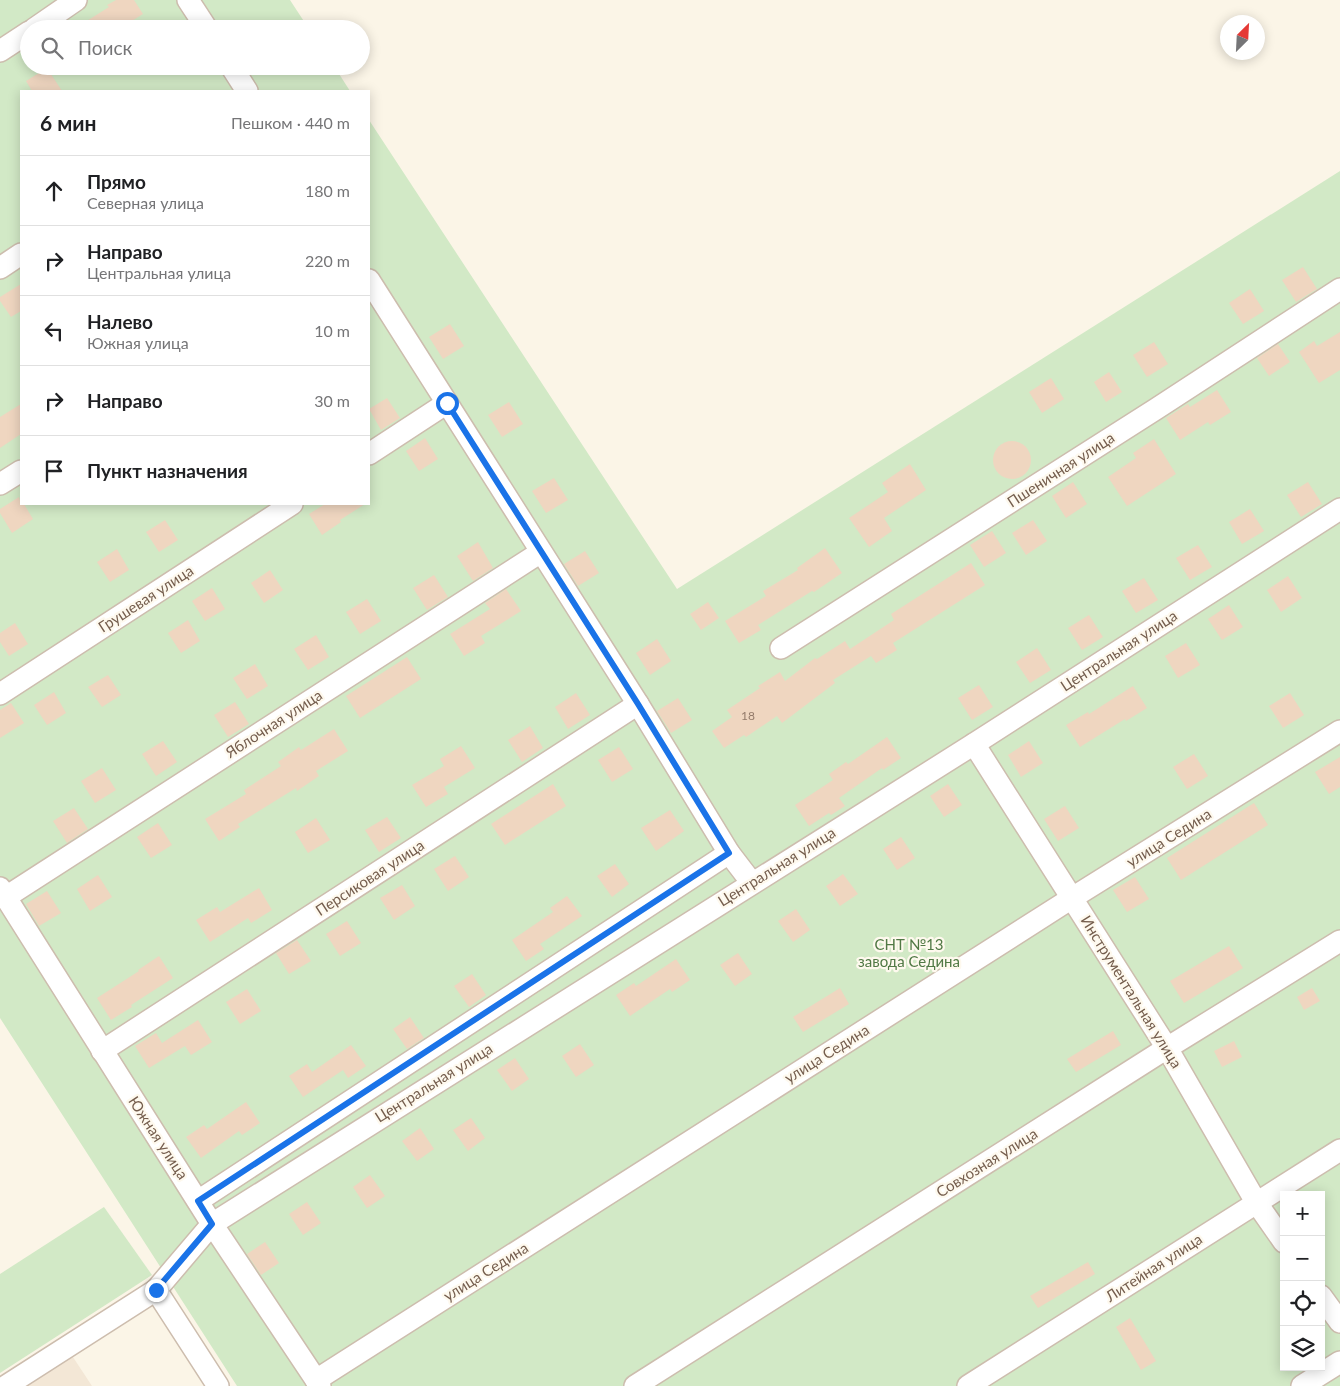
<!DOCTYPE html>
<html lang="ru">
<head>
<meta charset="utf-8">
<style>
	body { margin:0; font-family:Lato,sans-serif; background:#f6f6f6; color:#202124 }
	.controls { position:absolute; right:15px; bottom:15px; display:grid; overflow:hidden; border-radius:0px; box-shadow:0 2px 12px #0003 }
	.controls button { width:45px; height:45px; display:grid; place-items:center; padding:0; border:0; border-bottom:1px solid #e0e0e0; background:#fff; color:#202124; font:25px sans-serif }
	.compass { position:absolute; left:1220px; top:15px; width:45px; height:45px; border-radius:50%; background:#fff; box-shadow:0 2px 12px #0003; rotate:24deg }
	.stop { position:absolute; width:15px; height:15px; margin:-11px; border:4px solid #1a73e8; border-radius:50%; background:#fff }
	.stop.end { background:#1a73e8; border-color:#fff; box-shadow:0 1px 5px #0008 }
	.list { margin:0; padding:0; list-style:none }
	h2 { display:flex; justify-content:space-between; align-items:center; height:65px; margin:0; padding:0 20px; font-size:21px }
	h2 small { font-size:16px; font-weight:400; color:#757577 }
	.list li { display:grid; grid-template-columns:32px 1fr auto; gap:15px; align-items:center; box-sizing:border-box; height:70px; padding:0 20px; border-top:1px solid #e0e0e0 }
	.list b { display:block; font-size:19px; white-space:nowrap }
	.list p { margin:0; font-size:16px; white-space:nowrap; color:#757577 }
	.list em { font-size:16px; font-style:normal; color:#757577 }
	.icon { flex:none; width:28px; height:28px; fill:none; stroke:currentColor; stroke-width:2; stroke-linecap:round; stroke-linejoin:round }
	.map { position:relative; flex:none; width:1340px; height:1386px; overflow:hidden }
	.search { position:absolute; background:#fff; box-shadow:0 2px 12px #0003; left:20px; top:20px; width:350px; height:55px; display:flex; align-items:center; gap:12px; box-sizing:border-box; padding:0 18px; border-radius:28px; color:#757577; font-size:19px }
	.panel { position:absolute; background:#fff; box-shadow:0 2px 12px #0003; left:20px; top:90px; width:350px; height:415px; border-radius:0px }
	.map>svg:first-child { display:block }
	.residential { fill:#f3e7d6 }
	.green { fill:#d2e9c6; fill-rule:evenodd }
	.building { fill:#efd6c0 }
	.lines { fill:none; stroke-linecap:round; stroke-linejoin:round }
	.minor-casing { stroke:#cdbdae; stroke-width:24 }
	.minor { stroke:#fff; stroke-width:21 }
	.route { stroke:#1a73e8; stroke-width:6 }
	.labels { text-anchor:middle; stroke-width:4.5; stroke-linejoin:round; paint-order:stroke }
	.number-label { font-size:12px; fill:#937b6a }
	.street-label { font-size:15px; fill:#745d4d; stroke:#fef9ee }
	.park-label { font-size:15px; fill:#517945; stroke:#fef9ee }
</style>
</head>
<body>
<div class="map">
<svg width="1340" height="1386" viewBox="0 0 1340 1386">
	<rect width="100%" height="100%" fill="#fbf5e7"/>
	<path class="residential" d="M65,1345l27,41h-92z"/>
	<g class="green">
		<path d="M0,0h290l19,29h-280v37h305l16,25h-329v413h348v-384l308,469 663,-418v1215h-1103l-237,-368zM1284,1195h37v172h-37z"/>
		<path d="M104,1207l48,68 -152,98v-99z"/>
	</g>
	<g class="building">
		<path d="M116,0h18l9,14 -24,15h-45l35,-22 -2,-2z"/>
		<path d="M47,68l15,23h-30l-6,-10z"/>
		<path d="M1303,267l14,22 -21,13 -14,-22z"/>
		<path d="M21,284v27l-10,6 -11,-16v-4z"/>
		<path d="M1250,289l14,22 -21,13 -14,-21z"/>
		<path d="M450,324l14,22 -21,13 -14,-22z"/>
		<path d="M1340,332v38l-21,13 -20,-31 15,-11 3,5z"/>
		<path d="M1154,342l14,22 -21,13 -14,-22z"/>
		<path d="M1278,344l12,18 -21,14 -12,-18z"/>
		<path d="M1109,372l13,20 -16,10 -12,-20z"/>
		<path d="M1051,378l13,21 -22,14 -13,-21z"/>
		<path d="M1217,390l14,22 -21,13 -2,-3 -28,18 -14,-22 22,-14 2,3z"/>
		<path d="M387,398l13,20 -19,12 -12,-21z"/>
		<path d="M509,402l14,22 -21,13 -14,-22z"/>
		<path d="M21,404v30l-21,14v-31z"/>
		<path d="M425,438l13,21 -19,12 -13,-20z"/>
		<path d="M1154,439l22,35 -49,32 -19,-29 28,-19 -3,-5z"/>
		<circle cx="1012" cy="460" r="19"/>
		<path d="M910,464l16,26 -42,28 8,13 -23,16 -20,-29 39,-26 -6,-9z"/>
		<path d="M554,478l14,22 -22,13 -14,-22z"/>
		<path d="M1073,482l14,22 -21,14 -14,-22z"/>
		<path d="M1308,482l14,22 -21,13 -14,-22z"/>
		<path d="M19,497l2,7h3l9,15 -21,14 -12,-20v-4z"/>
		<path d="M325,504h40l-25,16 1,2 -19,13 -13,-21z"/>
		<path d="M1250,509l14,22 -22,13 -13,-22z"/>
		<path d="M165,520l13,20 -19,12 -13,-20z"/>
		<path d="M1033,520l14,21 -21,14 -14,-22z"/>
		<path d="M992,531l14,22 -22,14 -14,-22z"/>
		<path d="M478,542l15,26 -20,13 -16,-25z"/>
		<path d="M1198,545l14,22 -22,13 -14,-22z"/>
		<path d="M825,548l17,25 -28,19 -2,-1 -54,34 3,5 -22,13 -14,-22 41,-25 -3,-5 35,-21 -1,-2z"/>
		<path d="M117,549l12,21 -19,12 -13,-20z"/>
		<path d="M585,551l14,22 -21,13 -14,-22z"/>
		<path d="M971,563l14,22 -92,58 4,7 -21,13 -5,-7 -38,24 2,3 -53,40 -5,-7 -31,21 -2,-2 -20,13 -12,-17 20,-14 -5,-7 33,-22 -2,-2 22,-14 5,9 30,-23 2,1 28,-18 5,8 44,-29 -3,-6z"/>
		<path d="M270,570l13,20 -19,13 -13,-20z"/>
		<path d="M434,575l14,22 -21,13 -14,-22z"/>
		<path d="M1288,576l14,22 -21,14 -14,-22z"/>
		<path d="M1144,578l14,22 -22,13 -14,-22z"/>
		<path d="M212,588l13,21 -20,12 -13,-20z"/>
		<path d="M506,589l15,22 -40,25 4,7 -21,13 -14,-22 40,-25 -5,-6z"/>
		<path d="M367,599l14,22 -21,13 -14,-22z"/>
		<path d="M708,602l11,16 -18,12 -11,-16z"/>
		<path d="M1229,605l14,22 -21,13 -14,-21z"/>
		<path d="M1089,615l14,22 -21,13 -14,-22z"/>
		<path d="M188,620l12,21 -19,12 -13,-20z"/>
		<path d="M15,623l13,21 -19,12 -9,-14v-9z"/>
		<path d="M316,635l13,22 -21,13 -14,-21z"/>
		<path d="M657,639l14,22 -21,14 -14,-22z"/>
		<path d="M1186,643l14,22 -22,13 -13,-22z"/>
		<path d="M1037,648l14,22 -21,13 -14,-21z"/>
		<path d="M407,657l14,22 -61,39 -14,-22z"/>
		<path d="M255,664l13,22 -21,13 -14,-21z"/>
		<path d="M108,675l13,20 -19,12 -14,-20z"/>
		<path d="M979,685l14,22 -21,13 -14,-22z"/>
		<path d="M1133,686l14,22 -21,13 -1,-2 -45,28 -14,-22 22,-13 1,2z"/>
		<path d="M54,692l12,21 -19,12 -13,-20z"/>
		<path d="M576,693l14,22 -22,14 -13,-22z"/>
		<path d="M1290,693l14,22 -21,13 -14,-22z"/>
		<path d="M678,698l14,22 -21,13 -14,-22z"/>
		<path d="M235,702l14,22 -21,13 -14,-22z"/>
		<path d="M11,703l13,20 -24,15v-28z"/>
		<path d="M530,726l13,22 -21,14 -14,-22z"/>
		<path d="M334,729l14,22 -32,20 3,5 -22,15 -1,-3 -58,36 2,3 -21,14 -14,-22 41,-25 -2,-4 37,-24 -3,-4 21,-15 2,3z"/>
		<path d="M887,737l14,21 -18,12 -1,-2 -43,30 6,8 -14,9 -2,-2 -20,13 -14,-21 38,-25 -4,-6 17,-12 2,2z"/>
		<path d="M163,741l14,21 -21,14 -14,-22z"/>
		<path d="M1029,741l14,22 -22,14 -13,-22z"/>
		<path d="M461,746l14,22 -31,19 4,7 -22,13 -14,-22 32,-19 -4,-7z"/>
		<path d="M619,747l14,22 -21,13 -14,-22z"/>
		<path d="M1194,754l14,22 -21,13 -14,-22z"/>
		<path d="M1340,757v30l-11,7 -14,-22z"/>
		<path d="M102,768l14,22 -21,13 -14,-22z"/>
		<path d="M553,784l13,22 -61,39 -14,-21z"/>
		<path d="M948,784l14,21 -18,12 -14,-21z"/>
		<path d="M1254,803l14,22 -87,55 -14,-22z"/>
		<path d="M1065,806l14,22 -21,13 -14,-22z"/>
		<path d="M74,808l14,21 -21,14 -14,-22z"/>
		<path d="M670,810l14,21 -28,20 -15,-23z"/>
		<path d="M387,817l14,21 -22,14 -14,-22z"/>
		<path d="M316,818l14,22 -22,13 -13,-21z"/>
		<path d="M158,823l14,22 -21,13 -14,-21z"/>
		<path d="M901,837l14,21 -18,12 -14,-21z"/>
		<path d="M455,856l14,21 -21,14 -14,-22z"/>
		<path d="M615,864l14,20 -17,13 -15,-21z"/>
		<path d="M843,874l15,20 -18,12 -14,-20z"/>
		<path d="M98,875l14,22 -22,14 -13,-22z"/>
		<path d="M1135,877l14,22 -22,13 -14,-22z"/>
		<path d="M402,885l13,21 -21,14 -14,-22z"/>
		<path d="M259,888l13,22 -21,13 -3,-5 -38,24 -14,-22 21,-13 3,5z"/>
		<path d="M47,891l14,22 -22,13 -13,-22z"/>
		<path d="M567,896l15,20 -42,28 4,5 -18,12 -14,-21 41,-28 -3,-4z"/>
		<path d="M796,909l14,21 -17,12 -15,-21z"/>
		<path d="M347,921l14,22 -21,13 -14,-22z"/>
		<path d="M297,940l14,21 -22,13 -13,-21z"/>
		<path d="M1229,946l14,22 -59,35 -14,-22z"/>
		<path d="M738,953l14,21 -17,12 -15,-21z"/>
		<path d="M159,956l14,22 -42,27 1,2 -21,13 -14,-22 42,-27 -1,-1z"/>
		<path d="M676,959l14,21 -18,12 -2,-3 -40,27 -14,-21 18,-12 2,3z"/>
		<path d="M472,974l14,21 -17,12 -15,-21z"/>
		<path d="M840,988l9,16 -46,28 -10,-15z"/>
		<path d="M1312,988l8,13 -16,9 -7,-13z"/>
		<path d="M247,989l14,22 -21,13 -14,-22z"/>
		<path d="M410,1017l14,21 -17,11 -14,-20z"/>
		<path d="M198,1020l14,22 -21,13 -6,-9 -36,22 -14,-22 21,-13 6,10z"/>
		<path d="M1113,1031l8,14 -45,27 -9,-13z"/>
		<path d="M1234,1041l8,16 -20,10 -8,-16z"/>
		<path d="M580,1044l14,21 -18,12 -14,-21z"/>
		<path d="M351,1045l15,21 -18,12 -5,-8 -40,27 -14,-21 18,-12 5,8z"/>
		<path d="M515,1058l14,21 -17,12 -15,-21z"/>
		<path d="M246,1102l14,21 -18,12 -3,-4 -38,27 -15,-21 18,-12 3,4z"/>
		<path d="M471,1118l14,20 -17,13 -15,-21z"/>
		<path d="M420,1128l14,21 -17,12 -15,-20z"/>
		<path d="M370,1175l15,21 -18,12 -14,-21z"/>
		<path d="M307,1202l14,21 -18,12 -14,-21z"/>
		<path d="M265,1242l14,21 -18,12 -14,-21z"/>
		<path d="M1088,1262l7,12 -57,34 -8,-12z"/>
		<path d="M1130,1318l26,43 -15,9 -25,-43z"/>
	</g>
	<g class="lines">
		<defs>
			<g id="minor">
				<path d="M188,0l19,29"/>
				<path d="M34,29l42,-29"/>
				<path d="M0,51l29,-19"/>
				<path d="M231,66l16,25"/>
				<path d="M0,268l21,-14"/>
				<path d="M369,280l269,424 91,149 23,30"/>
				<path d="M369,454l78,-51"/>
				<path d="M0,484l21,-13"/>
				<path d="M781,648l375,-239 184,-120"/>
				<path d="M0,694l292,-190"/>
				<path d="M974,744l193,304 89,154 28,40"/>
				<path d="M0,888l212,336 108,162"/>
				<path d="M6,897l535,-345"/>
				<path d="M102,1051l536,-347"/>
				<path d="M198,1201l531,-348"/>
				<path d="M156,1290l56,-66 762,-480 366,-235"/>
				<path d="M1321,1296l19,26"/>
				<path d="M316,1380l756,-482 268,-167"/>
				<path d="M6,1386l150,-96 62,96"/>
				<path d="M635,1386l532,-338 173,-107"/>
				<path d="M968,1386l372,-236"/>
				<path d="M1302,1386l38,-24"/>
			</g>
		</defs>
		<use href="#minor" class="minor-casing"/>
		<use href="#minor" class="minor"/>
	</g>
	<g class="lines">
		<path class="route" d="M156,1290l56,-66 -14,-23 531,-348 -91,-149 -191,-301"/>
	</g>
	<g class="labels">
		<g class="number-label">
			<text x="748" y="720">18</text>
		</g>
		<g class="street-label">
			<text transform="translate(1061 470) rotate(-33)" y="5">Пшеничная улица</text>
			<text transform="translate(146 599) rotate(-33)" y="5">Грушевая улица</text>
			<text transform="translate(1119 651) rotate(-33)" y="5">Центральная улица</text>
			<text transform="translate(274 724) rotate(-33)" y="5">Яблочная улица</text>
			<text transform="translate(1169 838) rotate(-32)" y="5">улица Седина</text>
			<text transform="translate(777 867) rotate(-32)" y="5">Центральная улица</text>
			<text transform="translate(370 878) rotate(-33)" y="5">Персиковая улица</text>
			<text transform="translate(1131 992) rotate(58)" y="5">Инструментальная улица</text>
			<text transform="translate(827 1054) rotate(-32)" y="5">улица Седина</text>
			<text transform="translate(434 1083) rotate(-32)" y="5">Центральная улица</text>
			<text transform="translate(158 1138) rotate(57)" y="5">Южная улица</text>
			<text transform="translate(987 1163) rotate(-32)" y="5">Совхозная улица</text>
			<text transform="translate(1154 1268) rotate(-33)" y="5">Литейная улица</text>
			<text transform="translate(486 1272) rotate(-32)" y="5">улица Седина</text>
		</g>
		<g class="park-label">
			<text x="909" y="950">СНТ №13<tspan x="909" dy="17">завода Седина</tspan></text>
		</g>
	</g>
</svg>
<div class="controls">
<button>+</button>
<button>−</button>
<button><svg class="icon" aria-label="locate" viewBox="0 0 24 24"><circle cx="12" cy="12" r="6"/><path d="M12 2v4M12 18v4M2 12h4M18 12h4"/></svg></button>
<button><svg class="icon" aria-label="layers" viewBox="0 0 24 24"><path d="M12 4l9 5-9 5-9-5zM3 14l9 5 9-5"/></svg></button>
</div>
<svg class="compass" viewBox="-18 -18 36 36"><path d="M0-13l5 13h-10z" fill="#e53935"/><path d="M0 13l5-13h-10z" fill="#757577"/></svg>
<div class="stop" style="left:447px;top:403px"></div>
<div class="stop end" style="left:156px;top:1290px"></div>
<div class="search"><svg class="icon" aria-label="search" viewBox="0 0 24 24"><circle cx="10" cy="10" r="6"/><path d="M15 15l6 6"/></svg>Поиск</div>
<section class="panel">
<h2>6 мин<small>Пешком · 440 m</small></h2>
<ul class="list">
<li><svg class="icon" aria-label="ahead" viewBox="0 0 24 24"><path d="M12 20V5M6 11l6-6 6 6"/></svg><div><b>Прямо</b><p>Северная улица</p></div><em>180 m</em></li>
<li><svg class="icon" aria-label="right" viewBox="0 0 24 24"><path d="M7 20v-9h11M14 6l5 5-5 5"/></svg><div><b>Направо</b><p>Центральная улица</p></div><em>220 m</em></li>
<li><svg class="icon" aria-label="left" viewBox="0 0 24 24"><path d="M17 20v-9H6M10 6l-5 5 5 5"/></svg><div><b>Налево</b><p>Южная улица</p></div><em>10 m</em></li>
<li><svg class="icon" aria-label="right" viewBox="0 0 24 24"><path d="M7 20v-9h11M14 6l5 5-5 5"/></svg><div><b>Направо</b></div><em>30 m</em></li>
<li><svg class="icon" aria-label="arrive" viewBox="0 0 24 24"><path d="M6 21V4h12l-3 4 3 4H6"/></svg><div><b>Пункт назначения</b></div></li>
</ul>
</section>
</div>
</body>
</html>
